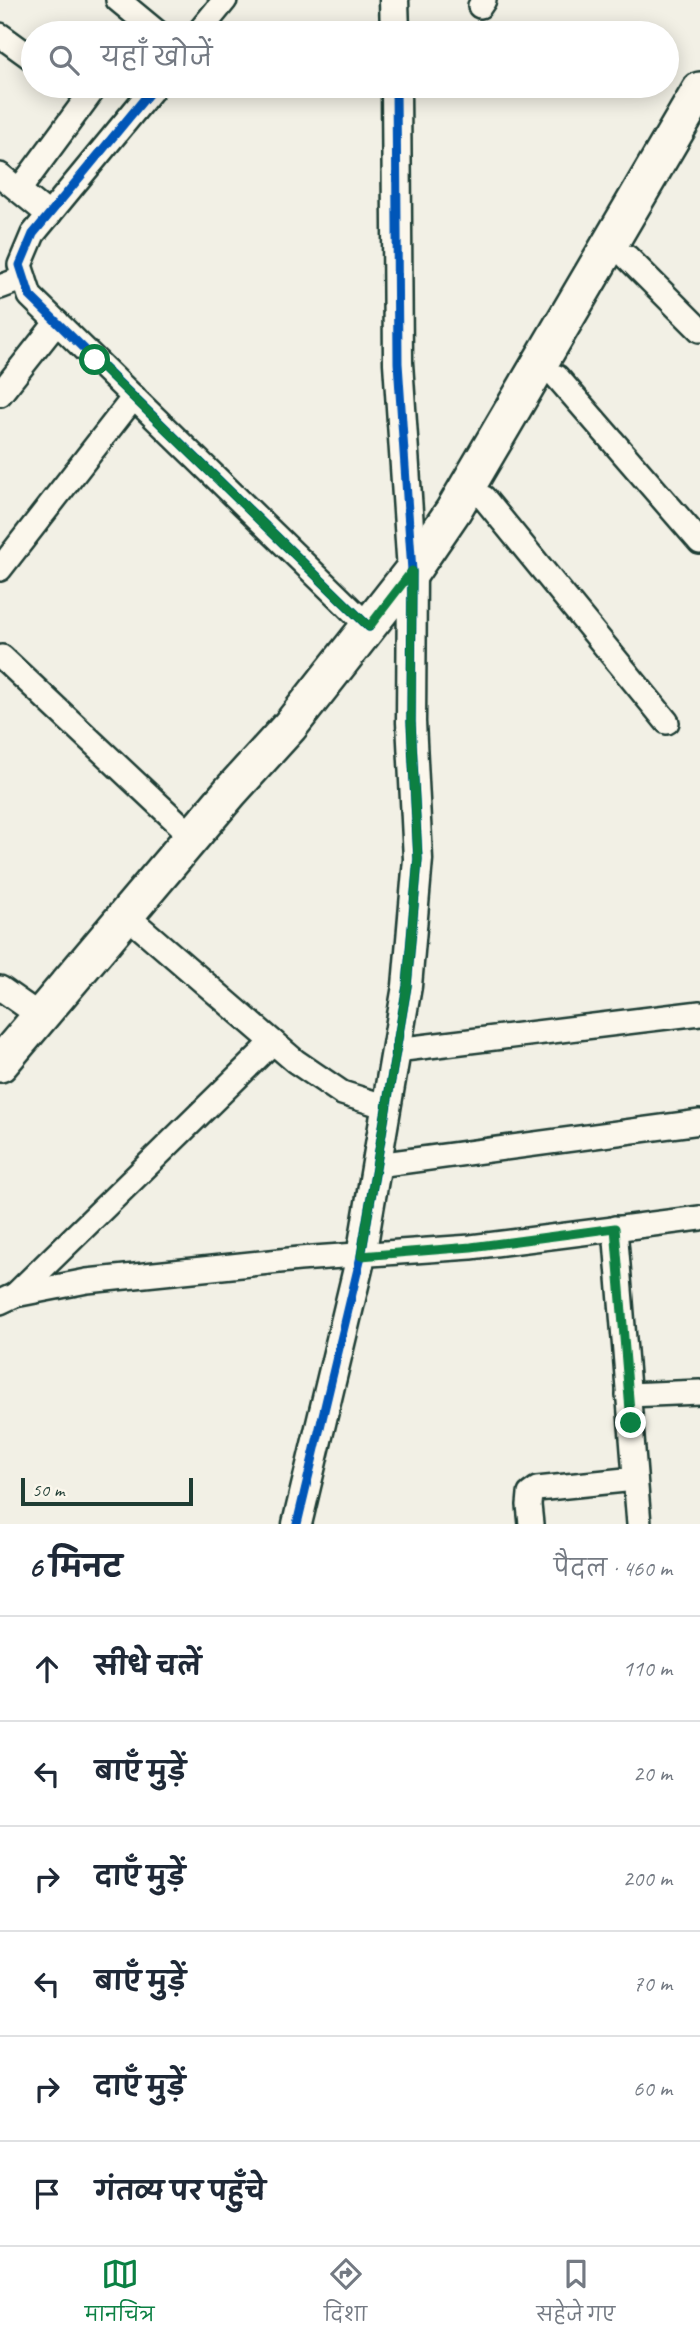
<!DOCTYPE html>
<html lang="hi">
<head>
<meta charset="utf-8">
<style>
	body { margin:0; font-family:Caveat,"Playpen Sans Deva",sans-serif; background:#f6f6f7; color:#1f2937 }
	.scale { position:absolute; left:21px; bottom:18px; width:172px; box-sizing:border-box; padding-left:7px; border:4px solid #1f3d34; border-top:0; font-size:19px; line-height:24px; white-space:nowrap; color:#1f3d34; -webkit-text-stroke:5px #fbf7ec; paint-order:stroke }
	.stop { position:absolute; width:21px; height:21px; margin:-16px; border:5px solid #0b8043; border-radius:50%; background:#fff }
	.stop.end { background:#0b8043; border-color:#fff; box-shadow:0 2px 7px #0008 }
	.list { margin:0; padding:0; list-style:none }
	h2 { display:flex; justify-content:space-between; align-items:center; height:91px; margin:0; padding:0 28px; font-size:30px }
	h2 small { font-size:23px; font-weight:400; color:#747a83 }
	.list li { display:grid; grid-template-columns:46px 1fr auto; gap:21px; align-items:center; box-sizing:border-box; height:105px; padding:0 28px; border-top:2px solid #e0e1e3 }
	.list b { display:block; font-size:26px; white-space:nowrap }
	.list em { font-size:23px; font-style:normal; color:#747a83 }
	.icon { flex:none; width:38px; height:38px; fill:none; stroke:currentColor; stroke-width:2; stroke-linecap:round; stroke-linejoin:round }
	.map { position:relative; flex:none; width:700px; height:1524px; overflow:hidden }
	.search { position:absolute; background:#fff; box-shadow:0 4px 18px #0003; left:21px; right:21px; top:21px; height:77px; display:flex; align-items:center; gap:18px; box-sizing:border-box; padding:0 24px; border-radius:38px; color:#747a83; font-size:26px }
	.sheet { height:721px; background:#fff }
	nav { display:flex; justify-content:space-around; align-items:center; box-sizing:border-box; height:98px; border-top:2px solid #e0e1e3; background:#fff; font-size:19px; color:#747a83 }
	nav a { display:grid; justify-items:center; gap:4px }
	nav .on { color:#0b8043 }
	.map>svg:first-child { display:block }
	.lines { fill:none; stroke-linecap:round; stroke-linejoin:round }
	.minor-casing { stroke:#1f3d34; stroke-width:28 }
	.tertiary-casing { stroke:#1f3d34; stroke-width:33 }
	.primary-casing { stroke:#1f3d34; stroke-width:40 }
	.minor { stroke:#fbf7ec; stroke-width:23 }
	.tertiary { stroke:#fbf7ec; stroke-width:28 }
	.primary { stroke:#fbf7ec; stroke-width:35 }
	.cycleway-casing { stroke:#fbf7ec; stroke-width:13 }
	.cycleway { stroke:#0057b8; stroke-width:9 }
	.route { stroke:#0b8043; stroke-width:9 }
</style>
</head>
<body>
<div class="map">
<svg width="700" height="1524" viewBox="0 0 700 1524">
	<rect width="100%" height="100%" fill="#f2f0e5"/>
	<filter id="ink" filterUnits="userSpaceOnUse"><feTurbulence type="fractalNoise" baseFrequency=".0143" numOctaves="2"/><feDisplacementMap in="SourceGraphic" scale="14" xChannelSelector="R" yChannelSelector="G"/><feConvolveMatrix kernelMatrix="1 2 1 2 8 2 1 2 1" color-interpolation-filters="sRGB"/></filter>
	<g filter="url(#ink)">
		<g class="lines">
			<defs>
				<g id="minor">
					<path d="M118,0l40,33"/>
					<path d="M480,6l4,-6"/>
					<path d="M198,33l27,-33"/>
					<path d="M0,35l33,24"/>
					<path d="M155,86l-122,148 -13,31 10,31 339,331"/>
					<path d="M0,175l49,40"/>
					<path d="M19,190l77,-104"/>
					<path d="M627,257l73,73"/>
					<path d="M0,287l24,-9"/>
					<path d="M557,377l143,165"/>
					<path d="M0,394l57,-72"/>
					<path d="M484,498l183,224"/>
					<path d="M0,569l134,-172"/>
					<path d="M2,657l190,179"/>
					<path d="M126,915l169,146 47,32 45,14"/>
					<path d="M0,988l40,28"/>
					<path d="M396,1050l304,-37"/>
					<path d="M377,1165l323,-43"/>
					<path d="M615,1228l24,296"/>
					<path d="M15,1295l258,-253"/>
					<path d="M0,1302l15,-7 72,-14 212,-22 172,-12 229,-29"/>
					<path d="M628,1395l72,-3"/>
					<path d="M531,1524l-2,-19 1,-11 7,-5 98,-10"/>
				</g>
				<g id="tertiary">
					<path d="M394,0l1,33"/>
					<path d="M297,1524l64,-268 46,-270 11,-127 -7,-137 1,-151 -14,-208 -2,-277"/>
				</g>
				<path id="primary" d="M0,1064l230,-272 60,-66 122,-155 41,-60 247,-421"/>
			</defs>
			<use href="#minor" class="minor-casing"/>
			<use href="#tertiary" class="tertiary-casing"/>
			<use href="#primary" class="primary-casing"/>
			<use href="#minor" class="minor"/>
			<use href="#tertiary" class="tertiary"/>
			<use href="#primary" class="primary"/>
			<defs>
				<g id="cycleway">
					<path d="M155,86l-122,148 -13,31 10,31 339,331"/>
					<path d="M297,1524l64,-268 46,-270 11,-127 -7,-137 1,-151 -14,-208 -2,-277"/>
				</g>
			</defs>
			<use href="#cycleway" class="cycleway-casing"/>
			<use href="#cycleway" class="cycleway"/>
		</g>
	</g>
	<g class="lines" filter="url(#ink)">
		<path class="route" d="M95,360l274,267 43,-56 -1,151 7,137 -11,127 -46,270 110,-9 144,-19 16,195"/>
	</g>
</svg>
<div class="scale">50 m</div>
<div class="stop" style="left:95px;top:360px"></div>
<div class="stop end" style="left:631px;top:1423px"></div>
<div class="search"><svg class="icon" aria-label="search" viewBox="0 0 24 24"><circle cx="10" cy="10" r="6"/><path d="M15 15l6 6"/></svg>यहाँ खोजें</div>
</div>
<section class="sheet">
<h2>6 मिनट<small>पैदल · 460 m</small></h2>
<ul class="list">
<li><svg class="icon" aria-label="ahead" viewBox="0 0 24 24"><path d="M12 20V5M6 11l6-6 6 6"/></svg><div><b>सीधे चलें</b></div><em>110 m</em></li>
<li><svg class="icon" aria-label="left" viewBox="0 0 24 24"><path d="M17 20v-9H6M10 6l-5 5 5 5"/></svg><div><b>बाएँ मुड़ें</b></div><em>20 m</em></li>
<li><svg class="icon" aria-label="right" viewBox="0 0 24 24"><path d="M7 20v-9h11M14 6l5 5-5 5"/></svg><div><b>दाएँ मुड़ें</b></div><em>200 m</em></li>
<li><svg class="icon" aria-label="left" viewBox="0 0 24 24"><path d="M17 20v-9H6M10 6l-5 5 5 5"/></svg><div><b>बाएँ मुड़ें</b></div><em>70 m</em></li>
<li><svg class="icon" aria-label="right" viewBox="0 0 24 24"><path d="M7 20v-9h11M14 6l5 5-5 5"/></svg><div><b>दाएँ मुड़ें</b></div><em>60 m</em></li>
<li><svg class="icon" aria-label="arrive" viewBox="0 0 24 24"><path d="M6 21V4h12l-3 4 3 4H6"/></svg><div><b>गंतव्य पर पहुँचे</b></div></li>
</ul>
</section>
<nav>
<a class="on"><svg class="icon" aria-label="map" viewBox="0 0 24 24"><path d="M3 6l6-2 6 2 6-2v14l-6 2-6-2-6 2zM9 4v14M15 6v14"/></svg>मानचित्र</a>
<a><svg class="icon" aria-label="directions" viewBox="0 0 24 24"><path d="M12 3l9 9-9 9-9-9zM9 14v-3h6M13 9l2 2-2 2"/></svg>दिशा</a>
<a><svg class="icon" aria-label="saved" viewBox="0 0 24 24"><path d="M7 4h10v16l-5-4-5 4z"/></svg>सहेजे गए</a>
</nav>
</body>
</html>
